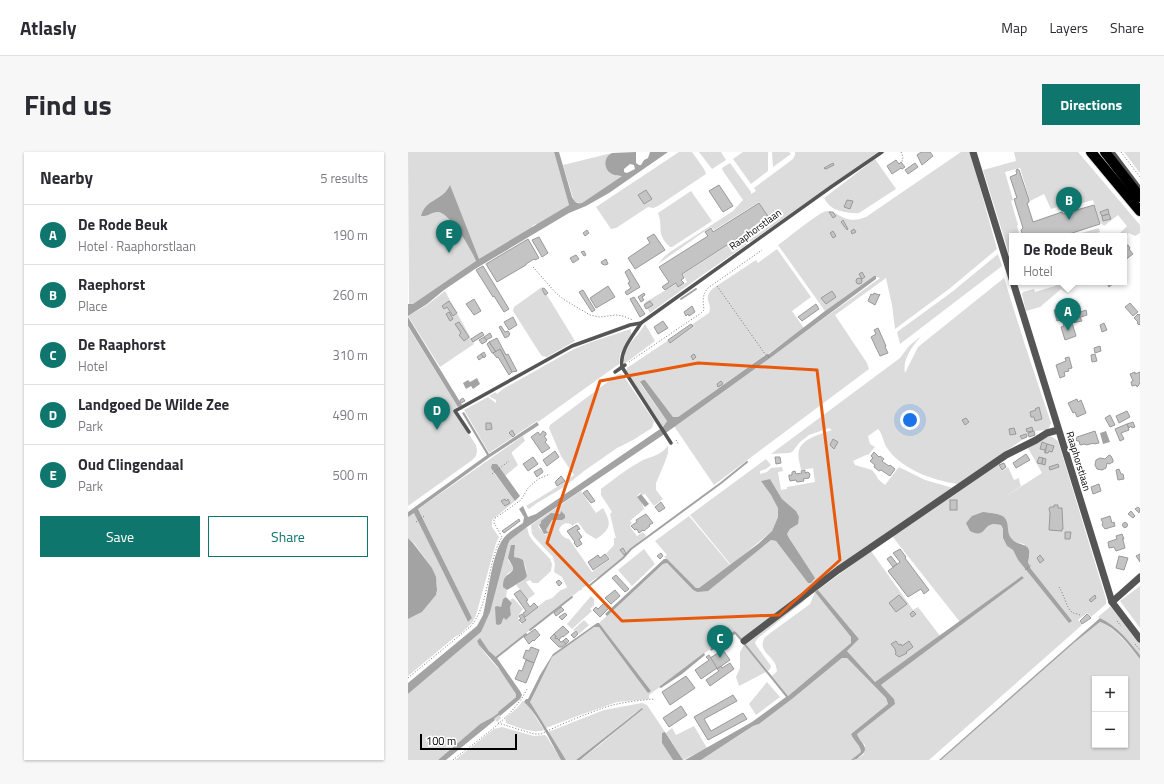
<!DOCTYPE html>
<html lang="en">
<head>
<meta charset="utf-8">
<style>
	body { margin:0; font-family:"Titillium Web",sans-serif; background:#f7f7f7; color:#2b2b33 }
	.controls { position:absolute; right:12px; bottom:12px; display:grid; overflow:hidden; border-radius:0px; box-shadow:0 1px 3px #0004 }
	.controls button { width:36px; height:36px; display:grid; place-items:center; padding:0; border:0; border-bottom:1px solid #e1e1e2; background:#fff; color:#2b2b33; font:20px sans-serif }
	.scale { position:absolute; left:12px; bottom:10px; width:97px; box-sizing:border-box; padding-left:4px; border:2px solid #000; border-top:0; font-size:11px; line-height:14px; white-space:nowrap; color:#000; -webkit-text-stroke:3px #fff; paint-order:stroke }
	.you { position:absolute; left:502px; top:268px; width:14px; height:14px; margin:-10px; border:3px solid #fff; border-radius:50%; background:#1a73e8; box-shadow:0 0 0 6px #1a73e833 }
	.badge { display:grid; place-items:center; width:26px; height:26px; border-radius:50%; background:#0f766e; color:#fff; font-size:13px; font-weight:700 }
	.pin { position:absolute; translate:-50% -33px; filter:drop-shadow(0 1px 2px #0008) }
	.pin::after { content:''; position:absolute; top:21px; width:14px; height:12px; background:inherit; clip-path:polygon(0 0,100% 0,50% 100%) }
	.popup { position:absolute; left:601px; top:81px; width:118px; height:52px; box-sizing:border-box; display:grid; place-content:center; border-radius:0px; background:#fff; filter:drop-shadow(0 1px 3px #0005); font-size:13px; white-space:nowrap; color:#7c7c81 }
	.popup b { font-size:15px; color:#2b2b33 }
	.popup::after { content:''; position:absolute; left:50%; top:100%; margin-left:-8px; border:8px solid transparent; border-top-color:#fff }
	.list { margin:0; padding:0; list-style:none }
	h2 { display:flex; justify-content:space-between; align-items:center; height:52px; margin:0; padding:0 16px; font-size:17px }
	h2 small { font-size:13px; font-weight:400; color:#7c7c81 }
	.list li { display:grid; grid-template-columns:26px 1fr auto; gap:12px; align-items:center; box-sizing:border-box; height:60px; padding:0 16px; border-top:1px solid #e1e1e2 }
	.list b { display:block; font-size:15px; white-space:nowrap }
	.list p { margin:0; font-size:13px; white-space:nowrap; color:#7c7c81 }
	.list em { font-size:13px; font-style:normal; color:#7c7c81 }
	.actions { display:flex; gap:8px; padding:12px 16px }
	.actions a { flex:1; padding:9px 0; border:1px solid #0f766e; border-radius:0px; text-align:center; font-size:14px; color:#0f766e }
	.actions .main { background:#0f766e; color:#fff }
	.map { position:relative; flex:none; width:732px; height:608px; overflow:hidden; border-radius:0px }
	header { display:flex; align-items:center; gap:24px; box-sizing:border-box; height:56px; padding:0 20px; background:#fff; border-bottom:1px solid #e1e1e2 }
	header strong { font-size:19px }
	nav { display:flex; gap:22px; margin-inline-start:auto; font-size:14px }
	.intro { display:flex; align-items:center; justify-content:space-between; box-sizing:border-box; height:96px; padding:0 24px }
	h1 { margin:0; font-size:28px }
	.button { padding:10px 18px; border-radius:0px; background:#0f766e; color:#fff; font-size:14px; font-weight:700 }
	main { display:flex; gap:24px; padding:0 24px }
	aside { flex:1; background:#fff; border-radius:0px; box-shadow:0 1px 3px #0004 }
	.map>svg:first-child { display:block }
	.green { fill:#dcdcdc; fill-rule:evenodd }
	.water { fill:#a3a3a3; fill-rule:evenodd }
	.lines { fill:none; stroke-linecap:round; stroke-linejoin:round }
	.stream { stroke:#a3a3a3; stroke-width:2 }
	.building { fill:#c4c4c4; stroke:#999 }
	.primary-casing { stroke:#dbdbdb; stroke-width:12 }
	.path { stroke:#777; stroke-width:1; stroke-dasharray:1 2; stroke-linecap:butt }
	.lane { stroke:#555; stroke-width:3.5 }
	.street { stroke:#555; stroke-width:7 }
	.primary { stroke:#000; stroke-width:10 }
	.marked { fill:none; stroke:#e8590c; stroke-width:3; stroke-linejoin:round }
	.labels { text-anchor:middle; stroke-width:4; stroke-linejoin:round; paint-order:stroke }
	.street-label { font-size:10px; fill:#000; stroke:#fff }
</style>
</head>
<body>
<header>
<strong>Atlasly</strong>
<nav><a>Map</a><a>Layers</a><a>Share</a></nav>
</header>
<div class="intro"><h1>Find us</h1><a class="button">Directions</a></div>
<main>
<aside>
<h2>Nearby<small>5 results</small></h2>
<ul class="list">
<li><span class="badge">A</span><div><b>De Rode Beuk</b><p>Hotel · Raaphorstlaan</p></div><em>190 m</em></li>
<li><span class="badge">B</span><div><b>Raephorst</b><p>Place</p></div><em>260 m</em></li>
<li><span class="badge">C</span><div><b>De Raaphorst</b><p>Hotel</p></div><em>310 m</em></li>
<li><span class="badge">D</span><div><b>Landgoed De Wilde Zee</b><p>Park</p></div><em>490 m</em></li>
<li><span class="badge">E</span><div><b>Oud Clingendaal</b><p>Park</p></div><em>500 m</em></li>
</ul>
<div class="actions"><a class="main">Save</a><a>Share</a></div>
</aside>
<div class="map">
<svg width="732" height="608" viewBox="0 0 732 608">
	<rect width="100%" height="100%" fill="#fff"/>
	<g class="green">
		<path d="M0,0h146l15,53 -32,20 -1,-1 -4,2v2l-32,19 -87,57h-4z"/>
		<path d="M271,0h13l12,17 2,5 -48,32 -5,2 -5,-1 -32,21 -5,1 -15,-22z"/>
		<path d="M291,0h22l5,8 -14,9z"/>
		<path d="M335,0h25v19l-17,13 -18,-25z"/>
		<path d="M364,0h17l2,2 -18,13z"/>
		<path d="M387,0h85l-179,124 -51,37 -6,-10 32,-19 2,3 9,-5 -4,-8 86,-55 -10,-17 -45,28 -3,-3 -53,37 6,-7 6,-5 63,-41 10,-11 -20,-29 -1,-3 8,-5 21,29v2l5,-3 -2,-3 39,-29 2,-4z"/>
		<path d="M553,0h9l27,97 -48,40 -54,40 -3,-24 -6,-27 -51,37 32,48 2,6 -155,116 -40,-59 206,-148 -6,-2 -49,35 -47,-66c9,-6 42,-34 49,-34 8,0 14,7 21,8 6,2 12,0 18,-2z"/>
		<path d="M606,0h64l62,73v8l-5,3 -6,-3 -5,5v-2h-6v-1l9,-9 -9,-11 -14,11 -4,-4 -7,-22 -35,10 -1,-3 -6,2 -7,-15 -14,7 -10,-33 -15,4 8,28 -2,1 7,24 -1,1 3,10h-8v27l-29,-93 33,-9z"/>
		<path d="M716,0h16v21z"/>
		<path d="M204,1l-3,1 7,22h6l-40,27h-3l-5,-2 -11,-36z"/>
		<path d="M467,7l21,30 -37,24c-8,1 -23,-2 -29,-7 -2,-2 -5,-6 -6,-8z"/>
		<path d="M283,39l21,30 -40,26h-2c-15,-15 -6,-18 -12,-34z"/>
		<path d="M691,76l1,4 -12,4h-17z"/>
		<path d="M369,97l34,48 -19,14 12,17 -36,26h-2l-88,63h-5l-28,-37 -5,3 27,38 -4,6 -37,-56 1,-3 82,-55c4,-11 -7,-12 3,-24l44,-29 2,3z"/>
		<path d="M590,102l4,12 -102,78 -3,-12 55,-40z"/>
		<path d="M596,126l21,67 26,78 -3,7 -13,1 -77,53c-24,-3 -57,-15 -71,-36 -4,-6 -4,-14 -9,-19l-10,7 2,8 5,3 -7,8h-2l-13,6 2,4 17,5 4,5 2,4 7,6 14,-18 26,13 28,8 -211,151 -6,-7 -2,-1 -85,64v4l-32,3 -37,13 -34,13 -15,-23 -1,-6 22,-42 42,-31 5,1 52,64 -52,-68 64,-59 4,-1 26,27 4,2 45,-29 29,-23 5,1 32,42h3l3,-5 -25,-40 -2,-4 3,-5 7,-5 -1,-13 -14,-12 -12,-20 -9,2 10,14 7,12v10l-6,14 -41,34 -41,-50 76,-56 5,6 -5,4 -6,2v3l7,-2 4,-4 11,-1 1,4 -5,1 3,18 6,-1v-2l28,-5 -2,-14 -12,2c-1,-6 -4,-14 -2,-20 4,-12 22,-16 33,-20l-3,-2 -20,7 -9,7 -8,10 -3,1 -18,1 129,-96 9,-12 12,-10c-8,10 -19,23 -16,37l13,-26z"/>
		<path d="M651,130h20l-11,12 -7,-5 -21,18 -14,4 -4,-17 1,-2 11,-3 1,3 20,-6z"/>
		<path d="M134,135l33,54 -28,16 -5,-1 -3,-4 -26,-41 1,-4z"/>
		<path d="M37,139l29,53 -34,23 -32,-51 19,-11z"/>
		<path d="M237,172l10,17 -31,23c-4,-15 15,-28 21,-40z"/>
		<path d="M0,175l50,80 -2,1v7l20,30 1,6 -1,5 -5,5 -63,45z"/>
		<path d="M223,177v5l-11,20 -1,10 -81,58 -1,-1 -48,32 -25,-43 24,-13 8,6v-3l-7,-4 7,-4 1,2 6,-5 71,-40 20,-8z"/>
		<path d="M212,222l3,1 31,46 -2,7 -19,12 -16,8 -33,23 -20,16 -27,16 -8,6 -3,-3 31,-19 17,-12 -13,-19 -12,-28 1,-3 67,-50z"/>
		<path d="M115,284l2,5 -13,11v2l6,11 -13,11 -8,-12 -3,9 21,28 -23,19v7l7,10 -3,6 -20,72 -4,8 -13,12 -3,1 -48,40v-57l14,-7 14,-17 1,-5v-6l-5,-16 -18,-25 -6,-5v-21l6,-5 54,110 4,-4 -54,-109z"/>
		<path d="M641,284l3,1 6,4 48,158v5l-15,13 -4,-4 -9,7 4,5 -153,135h-74l9,-6 1,-9 -7,-7 -2,-4 38,-35 -13,-14 143,-107 -2,-2 -62,46 -68,-86 106,-75 2,3 -2,1 4,6 6,-4 6,13 5,-2 1,6 1,2 -13,9 34,-22 -14,-25zM596,366c7,14 0,23 20,26l6,10 -2,8 3,7 38,53 -51,-62 -5,-10 -6,-4 -4,-8v-9l-2,-4 -7,-1 -7,3z"/>
		<path d="M260,294v7l-3,9 -9,21v7l7,9 -9,7 -9,-12 -3,1 -2,-2 -3,3 5,7 2,6 -14,12 2,2 -2,2 1,3 6,8 6,-4 3,4 -19,17 -4,-5 -3,2 4,6 -25,21 -3,1 -13,10 -1,-1v3h-2l-84,67 -7,-6 -9,-12 -3,2c10,19 31,33 39,53v3l-18,15 3,6 -4,4 -4,-5 -13,7 -42,36h-30v-66l73,-62 20,-62 7,-26 2,-4 17,-13 2,8 4,6 17,18 2,5 -1,7 -13,12h-5l-3,-3 -4,2 9,12 -7,5 -12,-14 9,-6 2,-4 -2,-10 -6,-7 -5,-1 1,-11 -7,14 5,7v3l-6,4 -2,15 2,1 -1,7 -3,2 -2,9 -2,-1 -3,11v6l7,-5 8,-4 -1,-8 2,-4 -2,-3 3,-2 10,11c-4,6 -7,8 -2,15l5,-4 -1,-3 21,-17c8,-1 9,-6 15,-10 2,-1 4,-1 6,-3l-5,-10 -8,-5 1,-8 -2,-7 -18,-19 -3,-4 -1,-9 50,-34 15,22 7,-5c9,16 8,21 -7,31l-10,-6 -8,-11 -6,4 -1,-2c-6,-2 -10,0 -12,6 2,5 5,8 10,9l23,33 18,-13 -4,-5 8,-9v-7h2l-1,-3 -5,-21 2,-2 -11,-17v-6c12,-9 24,-19 37,-26 12,-8 18,-4 30,-17zM153,359l-1,9h-8l-6,10 3,3 -4,2 -7,-9 3,-3 19,-9z"/>
		<path d="M281,364l41,49 -31,23h-3l-32,-31 3,-2 -12,-14z"/>
		<path d="M236,397l11,15 -23,22 -14,-16z"/>
		<path d="M463,399l42,59 5,-3 22,29 -65,46 -28,-31 12,-12 -41,-49z"/>
		<path d="M732,434v42l-20,-27z"/>
		<path d="M407,440l36,45v6l-63,53 -16,-20 5,-5c-1,-4 -1,-7 -3,-9 -6,-9 -16,-13 -9,-25l45,-33z"/>
		<path d="M183,444l3,3v6l-4,4 2,2 -20,18 -5,-5z"/>
		<path d="M399,445l-4,5 -45,36 -3,4 1,3 15,21 -1,3 -2,2 -23,-28z"/>
		<path d="M703,454l29,36v13c-12,-15 -24,-30 -42,-38z"/>
		<path d="M176,468l5,5 -10,9 -3,-4 -2,1 -1,-1z"/>
		<path d="M692,470c17,7 28,23 40,37v101h-199l134,-118zM687,527h30v66h-30z"/>
		<path d="M336,493l22,27 -27,14 -3,-9 4,-9v-16z"/>
		<path d="M434,506h5l39,40 2,6 -37,30c3,8 9,10 10,18l-10,8h-150l52,-34 6,-2 33,-25z"/>
		<path d="M359,530l13,15 -24,18 -7,-11z"/>
		<path d="M115,549l5,4 16,25c-10,4 -27,-3 -38,-7l-1,-5 11,-9z"/>
		<path d="M234,551l5,2 18,27 -3,2v9l11,17h-93l21,-16 41,-35 -7,4 -59,47h-10l-18,-28 56,-22z"/>
		<path d="M286,574l13,22 -24,12 -17,-27 6,-5 4,7z"/>
		<path d="M94,575l32,9 11,-1 2,2 14,23h-106l39,-31z"/>
	</g>
	<g class="water">
		<path d="M146,0h5l13,45c3,5 4,7 10,6l40,-27c-4,0 -9,-1 -13,-4 -6,-6 -4,-16 3,-19l24,-1v11l3,2h2l3,-5 4,-2 2,-6h18l-59,41 -23,13 -17,7 -94,56 -31,21 -17,14 -19,12v-12h5l63,-43c-4,-11 -25,-46 -37,-49 -7,-1 -11,5 -18,4 5,-18 21,-14 29,-31l29,74 90,-54zM222,12l4,1 1,4 -8,4 -3,-1v-3z"/>
		<path d="M466,124h2v3l-106,79 -107,77 -136,92 -17,13 -2,4 -18,68 -9,20 -73,62v-11l69,-57 6,-11c5,-20 9,-61 20,-76 5,-7 13,-11 20,-16l1,-6 -5,-8 4,-3 5,11 8,-3 127,-87 4,-6 -27,-39 3,-2h2l28,37h5l89,-63h2l56,-43z"/>
		<path d="M0,165l54,88 -4,2 -50,-81z"/>
		<path d="M69,226l3,6 -7,5 -2,-3 -5,3 -3,-6 5,-3 2,2z"/>
		<path d="M56,260l25,42 48,-32 2,3 -49,32 -72,52 54,109 -4,4 -54,-109 -6,4v-5l79,-57 -25,-42z"/>
		<path d="M698,279l4,11 -7,2 -3,-11z"/>
		<path d="M84,312h5l23,32 -5,5 -24,-33z"/>
		<path d="M362,327l12,20 14,12 3,6 -1,7 -8,5 -3,5 2,4 26,40 -4,5h-3l-32,-42 -5,-1 -63,51 -11,1 -4,-2 -26,-27 -4,1 -56,52 -2,-2 59,-55h3l29,29h3l59,-44 14,-13 6,-14v-9l-7,-13 -10,-14z"/>
		<path d="M233,342l8,10 -4,3 -8,-10z"/>
		<path d="M153,359l4,4v3l-3,2h-10l-6,10 3,3 -5,1 -5,-9 2,-2v-2l10,-8 9,1z"/>
		<path d="M575,360c6,1 16,1 21,5 6,6 2,15 7,21 8,11 23,1 17,24l3,7 41,52 -3,2 -51,-63 -5,-10 -6,-4 -4,-8v-9l-2,-4c-2,0 -5,-1 -7,-1 -12,1 -8,15 -24,7l-4,-8 6,-7z"/>
		<path d="M0,386l5,5 19,25 4,9 1,13 -1,5 -14,17 -14,7z"/>
		<path d="M103,393h4l-1,12 5,1 4,2 4,16 -2,3 -18,11 -4,-3c0,-12 4,-10 10,-17v-3l-5,-9z"/>
		<path d="M614,424l2,2 -143,107 13,14 1,5 -38,30c2,8 15,14 3,22 -3,3 -4,4 -9,4l10,-8c-1,-8 -7,-10 -10,-18l37,-30 -2,-6 -39,-40h-5l-50,41 -33,25 -6,2 -52,34h-16l67,-38 34,-25 -42,-52 1,-2 43,53 63,-53v-6l-36,-45 3,-2 41,49 -12,12 28,31z"/>
		<path d="M98,445l6,6 -2,4 1,8 -5,5 -2,-2 -1,1 -2,5 -3,1 -2,-1 -1,-17 2,-1 4,1 2,-8z"/>
		<path d="M692,466c17,8 29,23 40,37v4c-11,-14 -23,-31 -40,-37l-25,20 -134,118h-2z"/>
		<path d="M189,471h2l52,68 -3,2 -49,-66h-5l-42,30 -22,45 36,58h-5c-9,-16 -24,-47 -37,-58l2,-3h2l12,-24 13,-21z"/>
		<path d="M326,479l2,1 6,7 -2,1 -5,-6 -24,17 -1,-2z"/>
		<path d="M72,486l9,13 7,6 3,-1 -2,2 23,33 2,4 -2,4 -20,17 -2,-4 18,-15v-3l-18,-27 -19,-22 -2,-4z"/>
		<path d="M296,501l1,2 -23,19 -21,14 -2,-1z"/>
		<path d="M234,556l1,1 -63,51h-4z"/>
		<path d="M85,565l2,3 -49,40h-8l42,-36z"/>
		<path d="M257,580l18,28h-10l-11,-17v-10z"/>
	</g>
	<g class="lines">
		<g class="stream">
			<path d="M273,147l15,-10"/>
			<path d="M181,434l34,-28 8,-9 90,-66 26,-21"/>
			<path d="M122,478l42,-33"/>
			<path d="M89,505l29,-23"/>
			<path d="M84,567l8,-6"/>
		</g>
	</g>
	<g class="building">
		<path d="M513,0h9l3,4 -11,9 -5,-10z"/>
		<path d="M488,8l3,4 2,-2 4,5 -3,2 -1,-1 -9,6 -5,-8z"/>
		<path d="M425,11l1,2 -8,4h-1l-1,-1z"/>
		<path d="M507,11l3,4 -10,7 -3,-4z"/>
		<path d="M609,17l2,1 10,30v2l-2,1 6,19 29,-10 1,2 31,-9 6,19 -37,12h-2l-1,-2 -5,2h-32l-2,-6 2,-2 -9,-29 3,-1 -7,-21 7,-3 -1,-3z"/>
		<path d="M311,33l14,21 -10,6 -14,-21z"/>
		<path d="M238,38l6,9 -8,5 -6,-9z"/>
		<path d="M439,48l6,1 -3,8 -6,-2z"/>
		<path d="M351,51l10,15 -87,56 2,4 -3,2 3,3 -6,4 -2,-4 -11,7 -3,-3 7,-5 -10,-15 49,-31 -3,-4 6,-4 2,4z"/>
		<path d="M700,57l1,5 -7,2 -2,-4z"/>
		<path d="M421,60h4l3,4 -3,2z"/>
		<path d="M701,62l2,5 -8,2 -1,-5z"/>
		<path d="M435,68l5,9 -1,1 -6,-8z"/>
		<path d="M446,77l2,3 -4,2 -1,-3z"/>
		<path d="M179,78l2,3 -4,3 -2,-3z"/>
		<path d="M425,79l3,5 -3,2 -3,-5z"/>
		<path d="M246,82l11,16 -30,19 -7,-11 22,-15 -3,-5z"/>
		<path d="M131,85l9,16 -6,4 -10,-17z"/>
		<path d="M120,87l11,19 -4,2 -1,-1 -8,5v1l-29,17 -11,-18z"/>
		<path d="M720,93l2,3 -1,1 4,5 -8,6 1,1 -2,2v-16z"/>
		<path d="M176,99l2,4 -2,1 -3,-4z"/>
		<path d="M168,103l3,4 -6,4 -3,-5z"/>
		<path d="M198,107l2,5 -3,1 -3,-1 -1,-2z"/>
		<path d="M75,114l26,43 -5,3 -10,-16 -1,1 -17,-27z"/>
		<path d="M221,117l11,18 -13,8 -2,-3 6,-4 -3,-5 2,-1 -5,-10z"/>
		<path d="M454,120l3,5 -3,2 -3,-5z"/>
		<circle cx="451" cy="129" r="3"/>
		<path d="M698,130h9l-6,5z"/>
		<path d="M200,134l7,11 -19,11 -6,-10z"/>
		<path d="M136,136l4,5 -3,2 -3,-6z"/>
		<path d="M175,138l12,20 -3,2 -13,-20z"/>
		<path d="M424,139l4,6 -10,7 -5,-6z"/>
		<path d="M236,141l1,2 -3,2 2,3 -3,2 -3,-5z"/>
		<path d="M466,141l5,2 1,-1 -5,11 -7,-4 3,-7 2,1z"/>
		<path d="M226,145l11,17 -5,3 -10,-18z"/>
		<path d="M66,147l7,12 -7,4 -8,-11z"/>
		<path d="M41,149l8,12 -4,3 -6,-9 -3,2 -2,-3z"/>
		<path d="M242,149l3,4 -7,4 -2,-4z"/>
		<path d="M722,151l8,9 -5,4 -8,-9z"/>
		<path d="M408,152l3,5 -17,12 -4,-4z"/>
		<path d="M665,152l2,7 -6,2 1,3 16,-6 1,5 -24,8 -1,-4 -5,2 -3,-11z"/>
		<path d="M284,154l3,6 -6,4 -1,-2 -2,2 -2,-4z"/>
		<path d="M41,160l4,7 -3,2 -4,-7z"/>
		<path d="M730,162l1,1 1,-1v10l-1,1 -2,-2 1,-1 -4,-4z"/>
		<path d="M105,165l4,8 -8,5 -5,-8z"/>
		<path d="M672,165l2,4 -10,2 4,13 -11,4 -4,-13 3,-1 -1,-3z"/>
		<path d="M255,169l5,7 -10,6 -4,-7z"/>
		<path d="M51,170l10,15 -5,4 -5,-6 2,-2 -6,-9z"/>
		<path d="M696,171l3,7 -5,2 -2,-7z"/>
		<path d="M283,172l2,2 -23,17 -2,-3z"/>
		<path d="M93,174l4,6 3,-1 2,3 -1,1v1l-4,2 -6,-11z"/>
		<path d="M470,176l8,18 -1,1 3,6 -8,3 -9,-19 5,-3 -2,-4z"/>
		<path d="M74,180l2,3 -11,7 -2,-3z"/>
		<path d="M82,181l2,4 -6,3 -2,-3z"/>
		<path d="M76,185l3,4 -5,3 -3,-4z"/>
		<path d="M89,186l9,17 2,-1 9,17 -5,1 -12,-23 -4,3 -7,-10z"/>
		<path d="M81,190l7,10 -4,1 -5,-9z"/>
		<path d="M692,194l1,5 -6,2 -1,-5z"/>
		<path d="M92,197l12,23 -3,3 -11,-18 -1,1 -4,-5z"/>
		<path d="M76,200l2,4 -2,2 -3,-4z"/>
		<path d="M73,202l2,3 -4,3 -2,-3z"/>
		<path d="M286,202l2,3 -3,3 -2,-4z"/>
		<path d="M687,202l2,7 -5,1 -1,-7z"/>
		<path d="M661,205l3,11 -4,1 1,2 -5,1 1,4 -5,2 -4,-13 10,-4 -1,-3z"/>
		<path d="M727,220v2l5,-2v11l-1,1v1l-2,2 -1,-2 -4,1 -1,-4 2,-1 -3,-7z"/>
		<path d="M313,229l2,3 -5,3 -1,-3z"/>
		<path d="M55,246l2,3 -4,2 -1,-3z"/>
		<path d="M669,247l1,3 3,-2 5,13 -9,4 -2,-5 -2,1 -5,-10z"/>
		<path d="M631,255l3,12 -7,2 -1,-4h-3l-1,-5 6,-2 -1,-1z"/>
		<path d="M719,259l3,6 -11,6 -3,-7z"/>
		<path d="M702,263l5,10 -5,2 -5,-9z"/>
		<path d="M558,266l3,4 -4,3 -3,-5z"/>
		<path d="M725,270l2,5 -3,1 -1,-2 -2,2 -2,-4z"/>
		<path d="M78,271h5l1,6 -6,1z"/>
		<path d="M719,272l2,6 -8,3 3,6 -4,2 -5,-12z"/>
		<path d="M624,275l1,4 -6,1 -1,-3z"/>
		<path d="M606,276l2,6 -6,1 -1,-6z"/>
		<path d="M104,278l3,5 -2,2 -4,-4z"/>
		<path d="M135,279l3,2v2l-2,1 3,4 -2,2 5,6 -8,5 -11,-16 7,-5 2,3z"/>
		<path d="M626,279l1,4 -6,2 -1,-4z"/>
		<path d="M687,279l4,12 -5,1v-1l-8,2 -1,-1 -5,1 -1,-4h-2l-1,-1 1,-3z"/>
		<path d="M618,282l1,3 -5,2 -2,-3z"/>
		<path d="M425,287l5,3 -4,7 -4,-4z"/>
		<path d="M634,290l5,2 -2,9v-3l-5,-1z"/>
		<path d="M639,292l7,2 -2,6 -3,-1 -1,2h-3z"/>
		<path d="M147,299l4,6 -12,9 -4,-6z"/>
		<path d="M466,300l5,5 1,-1 4,3 -2,2 1,1 6,4 1,-1 5,4 -5,7 -9,-6 -2,1 -5,-4 1,-2 -5,-4 3,-3 -2,-2z"/>
		<path d="M618,302l4,6 -14,8 -3,-5z"/>
		<path d="M701,303l2,1 2,4v2l-4,2 -2,-1 -1,5 -4,2 -5,-1 -2,-4 1,-5 4,-2 5,1z"/>
		<path d="M125,305l5,7 -10,7 -5,-7z"/>
		<path d="M367,305h5l1,6 -5,1z"/>
		<path d="M631,305l4,1 -1,6 -5,-1z"/>
		<path d="M635,306l3,1 -1,6 -3,-1z"/>
		<path d="M596,311l2,4 -4,3 -3,-5z"/>
		<path d="M650,312l1,3 -9,3 -1,-3z"/>
		<path d="M133,316l2,4 -6,5 -3,-5z"/>
		<path d="M711,317l2,5h2l1,5 -6,1 -2,-10z"/>
		<path d="M397,318v3l3,-1 2,2 -1,4 -6,1 1,2 -7,1 -1,-2 -6,1 -1,-4v-2h3v-3l3,-1 1,3 6,-1 -1,-2z"/>
		<path d="M153,324l4,5 -8,5 -2,-4z"/>
		<path d="M691,332l2,7 -8,3 -2,-7z"/>
		<path d="M179,338l8,11 -4,2 -8,-10z"/>
		<path d="M97,347l1,2 2,-2 2,4 -5,3 -4,-5z"/>
		<rect x="542" y="348" width="7" height="10"/>
		<path d="M253,350l4,6 -6,4 -4,-5z"/>
		<path d="M646,353h4v3h4l1,21h-1v2l-13,-1 1,-17 -1,-4 1,-2h4z"/>
		<path d="M730,355l2,2 -1,4 -4,-4z"/>
		<path d="M723,359l4,5 -2,2 -5,-4z"/>
		<path d="M238,362l7,9 -4,2 1,1 -6,5 -1,-1 -4,3 -2,-4 -2,1 -4,-4 6,-4 -1,-2z"/>
		<path d="M702,364l2,7 2,-1 1,4 -10,3 -3,-4 1,-2 -2,-4z"/>
		<path d="M111,367l1,2 -16,12 -2,-2z"/>
		<circle cx="717" cy="373" r="2.5"/>
		<path d="M169,373l3,4 -3,1 5,7 -3,2 3,5 -5,3 -3,-4 1,-1 -8,-11z"/>
		<path d="M657,380h6l-1,7h-5z"/>
		<path d="M714,382l2,5h-2l1,1 2,8 -9,3 -2,-4 -5,1 -1,-6 9,-3 -1,-3z"/>
		<path d="M215,396l3,5 -2,2 -4,-5z"/>
		<path d="M492,397l6,8 -1,1 24,32 -5,4 -3,-5 -13,8 -20,-26 12,-9 -7,-9z"/>
		<path d="M253,401l2,3 -3,3 -3,-3z"/>
		<path d="M197,402l4,5 -16,11 -5,-8 10,-7 2,3z"/>
		<path d="M732,402v8l-4,-6z"/>
		<path d="M632,403l4,5 -4,3 -3,-5z"/>
		<path d="M483,404l6,8 -4,3 -6,-8z"/>
		<path d="M711,404l9,2 -4,12 -8,-2z"/>
		<path d="M208,423l13,14 -4,3 -13,-14z"/>
		<path d="M151,428l3,3 -3,3 -3,-4z"/>
		<path d="M112,438l8,10 -2,1 4,6 4,-4 4,4 -13,10 -2,-4 3,-2 -12,-17z"/>
		<path d="M207,438l5,6 -9,8 -6,-6z"/>
		<path d="M491,443l8,9 -11,8 -7,-9z"/>
		<path d="M687,443l1,3 -5,4 -2,-2z"/>
		<path d="M196,451l5,5 -9,9 -7,-7 3,-3 2,2z"/>
		<path d="M153,455l3,3 -8,6 -2,-3z"/>
		<path d="M505,459l3,3 -4,3 -2,-3z"/>
		<path d="M157,461l2,2 -5,5 -3,-3z"/>
		<path d="M114,462l4,6 -4,3 -3,-3 2,-1 -2,-3z"/>
		<path d="M679,462l4,4 -9,6 -2,-3z"/>
		<path d="M155,474l6,6 -6,5 -1,-1 -3,4 2,2 -6,-4 1,-2 -2,-2z"/>
		<path d="M127,477l5,6 -6,6 -1,-1 -4,4 -5,-7z"/>
		<path d="M168,479l2,3 -4,4 -3,-3z"/>
		<path d="M146,482l2,2 -1,2 1,1 1,-1 4,4 2,-1 3,3 -4,3h-3l-9,-9z"/>
		<path d="M158,486l3,3 -3,3 -3,-3z"/>
		<path d="M488,489l3,4 2,-1 1,2 7,-5 4,6 -7,5 1,1 -8,4 -4,-3 1,-1 -1,-4 -4,-5z"/>
		<path d="M123,495l8,3 -5,13 -11,-5 3,-8 3,1z"/>
		<path d="M315,498l7,10 -13,9 -7,-11z"/>
		<path d="M301,503l8,13 -16,11 -6,-9 14,-10 -3,-3z"/>
		<path d="M118,508l8,3 -8,20 -11,-4 4,-9 3,1z"/>
		<path d="M322,511l4,6 -24,17 -4,-6 13,-9 -2,-2 4,-3 1,2z"/>
		<path d="M278,524l9,12 -25,17 -8,-13z"/>
		<path d="M325,543l4,6 -33,18 7,12 32,-18 4,6 -39,21 -14,-23z"/>
		<path d="M273,554l6,9 -18,12 -6,-9z"/>
	</g>
	<g class="lines">
		<defs>
			<g id="primary">
				<path d="M683,0l49,59"/>
				<path d="M697,0l35,45"/>
			</g>
		</defs>
		<use href="#primary" class="primary-casing"/>
		<g class="path">
			<path d="M493,0l2,5 -1,5"/>
			<path d="M713,0l19,25"/>
			<path d="M125,115l22,25 8,7 27,16 9,2 17,-2 7,1 10,4"/>
			<path d="M309,134l48,68 5,4"/>
			<path d="M221,210l72,-49 3,-3c-1,-9 -2,-15 4,-22l54,-38"/>
			<path d="M268,288l3,5"/>
			<path d="M84,322l17,-13"/>
			<path d="M8,370l8,-6"/>
			<path d="M617,418l6,-5"/>
			<path d="M651,435c4,5 8,22 13,25 2,2 6,1 9,4"/>
			<path d="M709,469l4,5"/>
			<path d="M727,492l5,6"/>
			<path d="M0,526l63,-52c20,-25 15,-62 31,-89l-8,-14v-4l27,-19 7,-12 10,-9 12,-5"/>
			<path d="M90,571l36,11h7c20,-10 47,-21 68,-28 15,-4 31,-6 46,-7"/>
			<path d="M45,608c23,-19 61,-43 74,-71"/>
		</g>
		<g class="lane">
			<path d="M705,0l27,36"/>
			<path d="M207,220l10,-7"/>
			<path d="M61,280l-14,-21 117,-65 58,-21 11,-2"/>
			<path d="M263,291l-49,-76c-3,-16 11,-31 19,-44l190,-136 51,-35"/>
		</g>
		<g class="street">
			<path d="M565,0l39,127"/>
			<path d="M605,130l99,320 28,37"/>
			<path d="M704,450l28,-25"/>
			<path d="M336,489l94,-71 168,-115 30,-15 11,-7 11,-3"/>
		</g>
		<use href="#primary" class="primary"/>
	</g>
	<path class="marked" d="M290,211l119,7 23,190 -61,55 -157,6 -75,-78 53,-162z"/>
	<g class="labels">
		<g class="street-label">
			<text transform="translate(347 77) rotate(-36)" y="4">Raaphorstlaan</text>
			<text transform="translate(671 309) rotate(73)" y="4">Raaphorstlaan</text>
		</g>
	</g>
</svg>
<div class="controls">
<button>+</button>
<button>−</button>
</div>
<div class="scale">100 m</div>
<div class="you"></div>
<div class="pin badge" style="left:660px;top:179px">A</div>
<div class="popup"><b>De Rode Beuk</b>Hotel</div>
<div class="pin badge" style="left:661px;top:68px">B</div>
<div class="pin badge" style="left:312px;top:506px">C</div>
<div class="pin badge" style="left:29px;top:278px">D</div>
<div class="pin badge" style="left:41px;top:101px">E</div>
</div>
</main>
</body>
</html>
